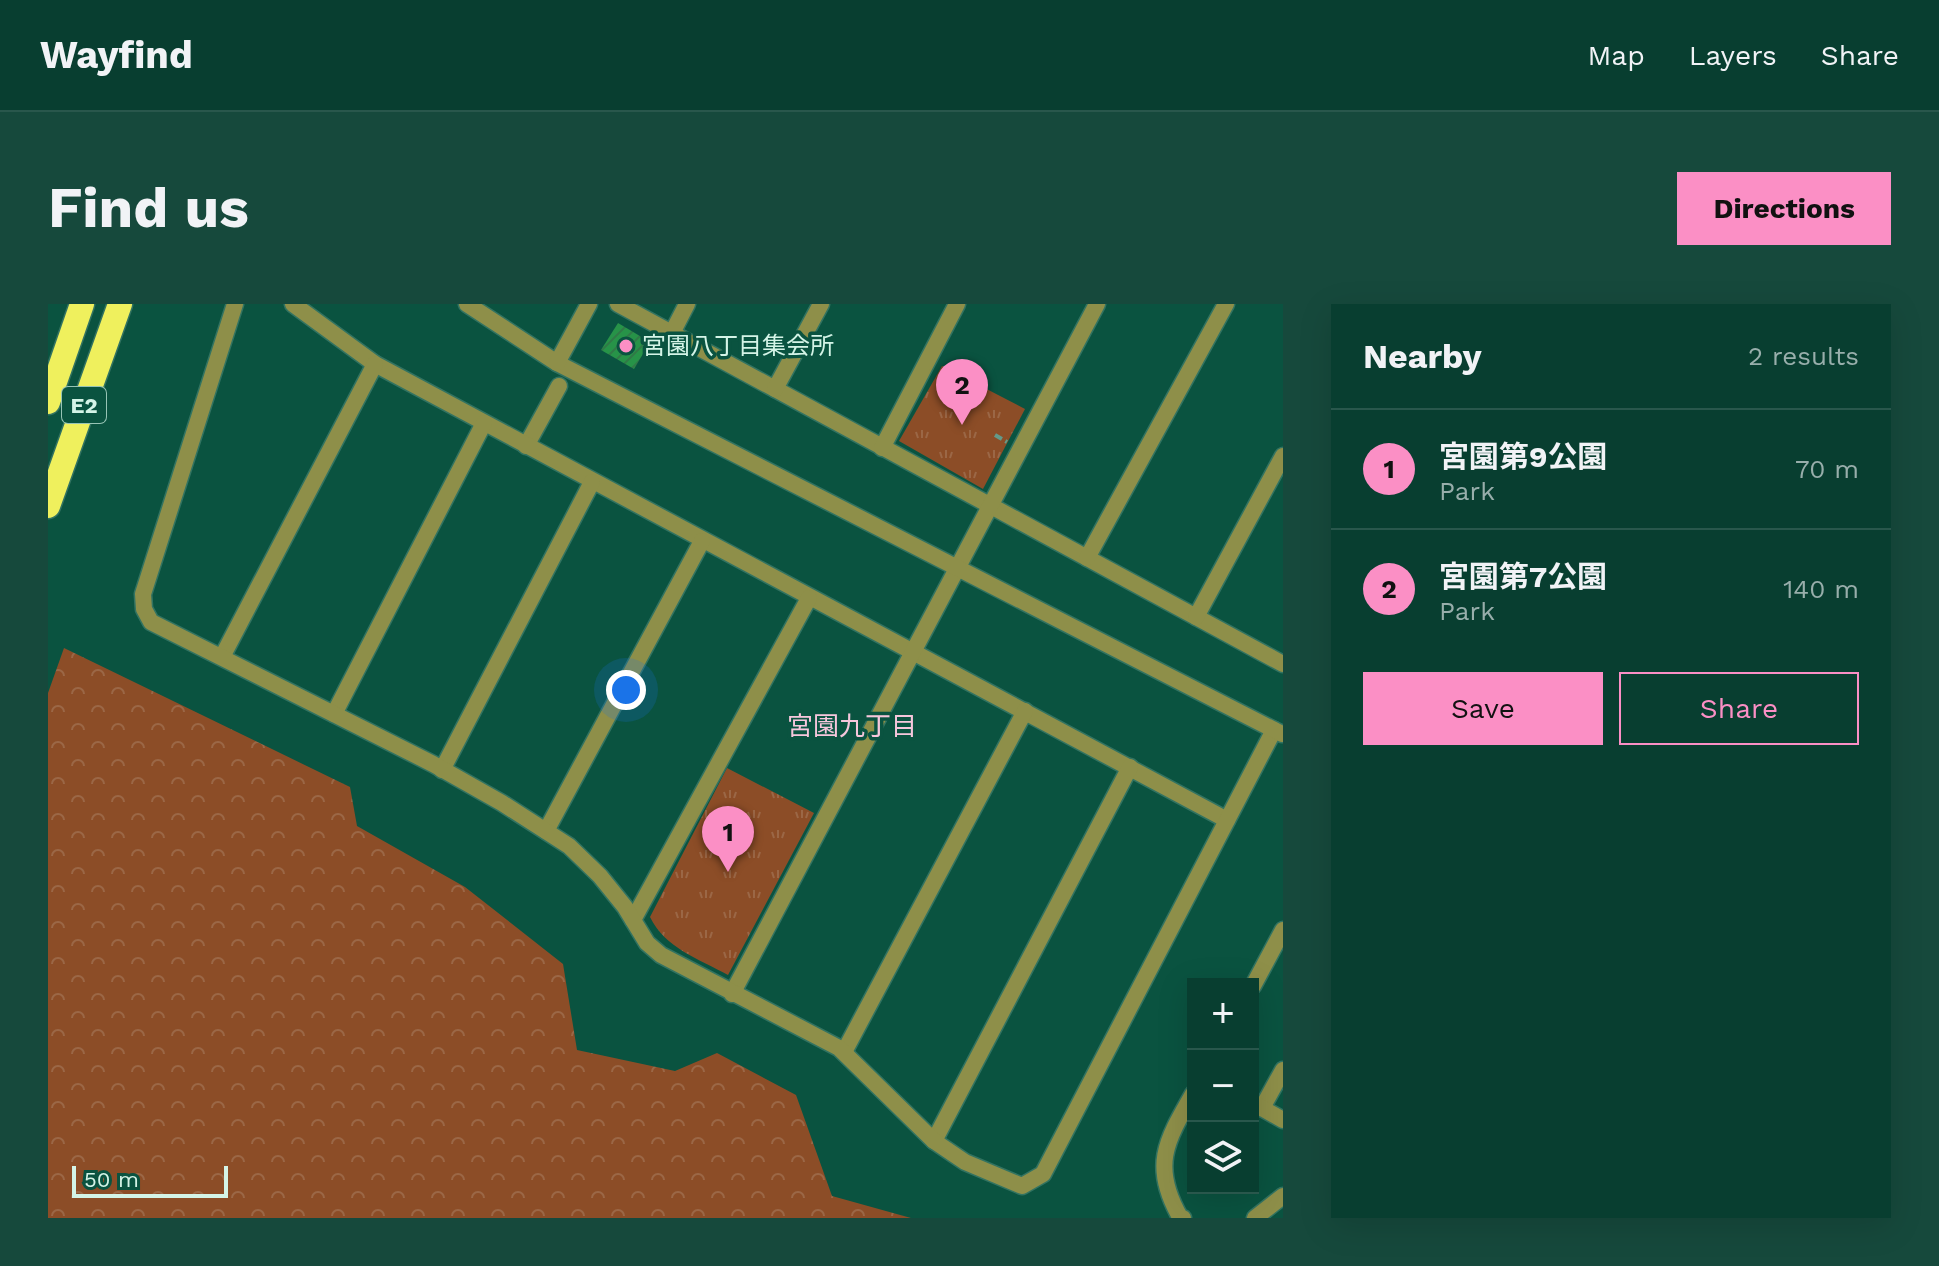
<!DOCTYPE html>
<html lang="en">
<head>
<meta charset="utf-8">
<style>
	body { margin:0; font-family:"Work Sans","Noto Sans JP",sans-serif; background:#16493c; color:#f1f3f6 }
	.controls { position:absolute; right:24px; bottom:24px; display:grid; overflow:hidden; border-radius:0px; box-shadow:0 8px 32px #0002 }
	.controls button { width:72px; height:72px; display:grid; place-items:center; padding:0; border:0; border-bottom:2px solid #29574c; background:#083e30; color:#f1f3f6; font:40px sans-serif }
	.scale { position:absolute; left:24px; bottom:20px; width:156px; box-sizing:border-box; padding-left:8px; border:4px solid #d4f4e7; border-top:0; font-size:22px; line-height:28px; white-space:nowrap; color:#d4f4e7; -webkit-text-stroke:6px #0a5340; paint-order:stroke }
	.you { position:absolute; left:578px; top:386px; width:28px; height:28px; margin:-20px; border:6px solid #fff; border-radius:50%; background:#1a73e8; box-shadow:0 0 0 12px #1a73e833 }
	.badge { display:grid; place-items:center; width:52px; height:52px; border-radius:50%; background:#fb8fc5; color:#111; font-size:26px; font-weight:700 }
	.pin { position:absolute; translate:-50% -66px; filter:drop-shadow(0 2px 4px #0008) }
	.pin::after { content:''; position:absolute; top:42px; width:28px; height:24px; background:inherit; clip-path:polygon(0 0,100% 0,50% 100%) }
	.list { margin:0; padding:0; list-style:none }
	h2 { display:flex; justify-content:space-between; align-items:center; height:104px; margin:0; padding:0 32px; font-size:34px }
	h2 small { font-size:26px; font-weight:400; color:#98aeab }
	.list li { display:grid; grid-template-columns:52px 1fr auto; gap:24px; align-items:center; box-sizing:border-box; height:120px; padding:0 32px; border-top:2px solid #29574c }
	.list b { display:block; font-size:30px; white-space:nowrap }
	.list p { margin:0; font-size:26px; white-space:nowrap; color:#98aeab }
	.list em { font-size:26px; font-style:normal; color:#98aeab }
	.actions { display:flex; gap:16px; padding:24px 32px }
	.actions a { flex:1; padding:18px 0; border:2px solid #fb8fc5; border-radius:0px; text-align:center; font-size:28px; color:#fb8fc5 }
	.actions .main { background:#fb8fc5; color:#111 }
	.icon { flex:none; width:44px; height:44px; fill:none; stroke:currentColor; stroke-width:2; stroke-linecap:round; stroke-linejoin:round }
	.map { position:relative; flex:none; width:1235px; height:914px; overflow:hidden; border-radius:0px }
	header { display:flex; align-items:center; gap:48px; box-sizing:border-box; height:112px; padding:0 40px; background:#083e30; border-bottom:2px solid #29574c }
	header strong { font-size:38px }
	nav { display:flex; gap:44px; margin-inline-start:auto; font-size:28px }
	.intro { display:flex; align-items:center; justify-content:space-between; box-sizing:border-box; height:192px; padding:0 48px }
	h1 { margin:0; font-size:56px }
	.button { padding:20px 36px; border-radius:0px; background:#fb8fc5; color:#111; font-size:28px; font-weight:700 }
	main { display:flex; gap:48px; padding:0 48px }
	aside { flex:1; background:#083e30; border-radius:0px; box-shadow:0 8px 32px #0002 }
	.map>svg:first-child { display:block }
	.forest { fill:url(#forest-crowns) }
	.park { fill:url(#park-tufts) }
	.building { fill:url(#building-hatch) }
	.lines { fill:none; stroke-linecap:round; stroke-linejoin:round }
	.pedestrian-casing { stroke:#327361; stroke-width:19 }
	.minor-casing { stroke:#327361; stroke-width:19 }
	.tertiary-casing { stroke:#327361; stroke-width:19 }
	.motorway-casing { stroke:#327361; stroke-width:27 }
	.path { stroke:#639a89; stroke-width:4; stroke-dasharray:8 4; stroke-linecap:butt }
	.pedestrian { stroke:#8e8f49; stroke-width:16 }
	.minor { stroke:#8e8f49; stroke-width:16 }
	.tertiary { stroke:#8e8f49; stroke-width:16 }
	.motorway { stroke:#eff05d; stroke-width:24 }
	.poi-dot { fill:#fb8fc5; stroke:#0a5340; stroke-width:3 }
	.labels { text-anchor:middle; stroke-width:7; stroke-linejoin:round; paint-order:stroke }
	.shield { fill:#0a5340; stroke:#97c4b5; stroke-width:2 }
	.shield-label { font-size:22px; font-weight:bold; fill:#d4f4e7 }
	.poi-label { font-size:24px; fill:#d4f4e7; stroke:#0a5340; text-anchor:start }
	.neighbourhood-label { font-size:26px; fill:#f6c7dc; stroke:#0a5340 }
</style>
</head>
<body>
<header>
<strong>Wayfind</strong>
<nav><a>Map</a><a>Layers</a><a>Share</a></nav>
</header>
<div class="intro"><h1>Find us</h1><a class="button">Directions</a></div>
<main>
<div class="map">
<svg width="1235" height="914" viewBox="0 0 1235 914">
	<defs>
		<pattern id="forest-crowns" width="20" height="18" patternUnits="userSpaceOnUse" patternTransform="scale(2)"><rect width="20" height="18" fill="#8c4d27"/><path d="M2 6a3 3 0 1 1 6 0M12 15a3 3 0 1 1 6 0" fill="none" stroke="#9b6746"/></pattern>
		<pattern id="park-tufts" width="24" height="20" patternUnits="userSpaceOnUse" patternTransform="scale(2)"><rect width="24" height="20" fill="#8c4d27"/><path d="M3 7l-1-3M5 7V3M7 7l1-3M15 17l-1-3M17 17v-4M19 17l1-3" fill="none" stroke="#9b6746"/></pattern>
		<pattern id="building-hatch" width="6" height="6" patternUnits="userSpaceOnUse" patternTransform="scale(2)"><rect width="6" height="6" fill="#279348"/><path d="M-1 1l2-2M0 6l6-6M5 7l2-2" fill="none" stroke="#307947"/></pattern>
	</defs>
	<rect width="100%" height="100%" fill="#0a5340"/>
	<path class="forest" d="M16,344l286,139 7,39 108,61 98,77 14,86 98,21 42,-18 79,42 36,101 79,22h-863v-525z"/>
	<g class="park">
		<path d="M894,62l83,43 -42,80 -84,-48z"/>
		<path d="M679,464l87,45 -86,162c-29,-16 -63,-27 -78,-58z"/>
	</g>
	<path class="building" d="M570,19l32,19 -16,27 -33,-19z"/>
	<g class="lines">
		<defs>
			<path id="pedestrian" d="M478,142l33,-60"/>
			<g id="minor">
				<path d="M245,0l82,60 852,456"/>
				<path d="M570,0l665,360"/>
				<path d="M623,31l16,-31"/>
				<path d="M727,85l46,-85"/>
				<path d="M834,144l75,-144"/>
				<path d="M1039,254l139,-254"/>
				<path d="M1148,313l87,-161"/>
				<path d="M174,353l153,-293"/>
				<path d="M286,410l150,-291"/>
				<path d="M394,466l150,-288"/>
				<path d="M498,527l156,-290"/>
				<path d="M585,616l176,-322"/>
				<path d="M684,690l365,-690"/>
				<path d="M796,748l181,-341"/>
				<path d="M1214,804l21,-38"/>
				<path d="M886,837l196,-374"/>
			</g>
			<g id="tertiary">
				<path d="M187,0l-92,290 1,15 7,13 282,142 69,39 67,43 31,30 25,31 22,36 14,12 178,93 95,93 31,21 57,24 21,-12 231,-444"/>
				<path d="M419,0l90,59 725,371"/>
				<path d="M509,59l32,-59"/>
				<path d="M1205,682l30,-56"/>
				<path d="M1205,799l30,17"/>
				<path d="M1135,914l-3,-1c-29,-51 -14,-76 13,-123"/>
				<path d="M1207,914l28,-22"/>
			</g>
			<g id="motorway">
				<path d="M0,98l34,-98"/>
				<path d="M0,202l72,-202"/>
			</g>
		</defs>
		<use href="#pedestrian" class="pedestrian-casing"/>
		<use href="#minor" class="minor-casing"/>
		<use href="#tertiary" class="tertiary-casing"/>
		<use href="#motorway" class="motorway-casing"/>
		<path class="path" d="M947,131l12,7"/>
		<use href="#pedestrian" class="pedestrian"/>
		<use href="#minor" class="minor"/>
		<use href="#tertiary" class="tertiary"/>
		<use href="#motorway" class="motorway"/>
	</g>
	<circle class="poi-dot" cx="578" cy="42" r="8"/>
	<g class="labels">
		<rect class="shield" x="14" y="83" width="44" height="36" rx="6"/>
		<g class="shield-label">
			<text x="36" y="109">E2</text>
		</g>
		<g class="poi-label">
			<text x="594" y="50">宮園八丁目集会所</text>
		</g>
		<g class="neighbourhood-label">
			<text x="804" y="431">宮園九丁目</text>
		</g>
	</g>
</svg>
<div class="controls">
<button>+</button>
<button>−</button>
<button><svg class="icon" aria-label="layers" viewBox="0 0 24 24"><path d="M12 4l9 5-9 5-9-5zM3 14l9 5 9-5"/></svg></button>
</div>
<div class="scale">50 m</div>
<div class="you"></div>
<div class="pin badge" style="left:680px;top:568px">1</div>
<div class="pin badge" style="left:914px;top:121px">2</div>
</div>
<aside>
<h2>Nearby<small>2 results</small></h2>
<ul class="list">
<li><span class="badge">1</span><div><b>宮園第9公園</b><p>Park</p></div><em>70 m</em></li>
<li><span class="badge">2</span><div><b>宮園第7公園</b><p>Park</p></div><em>140 m</em></li>
</ul>
<div class="actions"><a class="main">Save</a><a>Share</a></div>
</aside>
</main>
</body>
</html>
